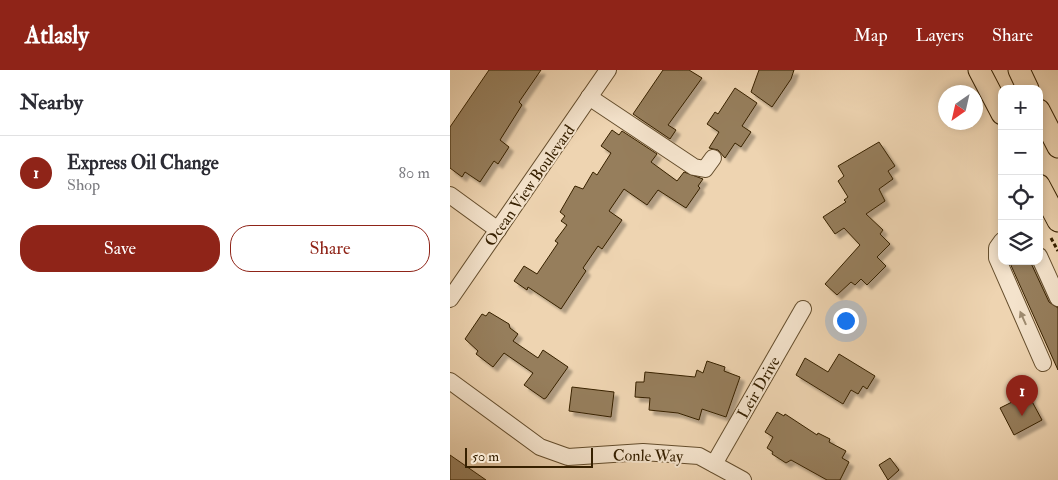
<!DOCTYPE html>
<html lang="en">
<head>
<meta charset="utf-8">
<style>
	body { margin:0; font-family:"IM FELL Double Pica",serif; background:#f2f2f3; color:#2b2b33 }
	.controls { position:absolute; right:15px; top:15px; display:grid; overflow:hidden; border-radius:10px; box-shadow:0 2px 8px #0003 }
	.controls button { width:45px; height:45px; display:grid; place-items:center; padding:0; border:0; border-bottom:1px solid #e1e1e2; background:#fff; color:#2b2b33; font:25px sans-serif }
	.compass { position:absolute; left:488px; top:15px; width:45px; height:45px; border-radius:50%; background:#fff; box-shadow:0 2px 8px #0003; rotate:214deg }
	.scale { position:absolute; left:15px; bottom:12px; width:128px; box-sizing:border-box; padding-left:5px; border:2px solid #362000; border-top:0; font-size:14px; line-height:18px; white-space:nowrap; color:#362000; -webkit-text-stroke:4px #f4e3cc; paint-order:stroke }
	.you { position:absolute; left:395px; top:250px; width:18px; height:18px; margin:-12px; border:4px solid #fff; border-radius:50%; background:#1a73e8; box-shadow:0 0 0 8px #1a73e833 }
	.badge { display:grid; place-items:center; width:32px; height:32px; border-radius:50%; background:#8f2418; color:#fff; font-size:16px; font-weight:700 }
	.pin { position:absolute; translate:-50% -41px; filter:drop-shadow(0 1px 2px #0008) }
	.pin::after { content:''; position:absolute; top:26px; width:18px; height:15px; background:inherit; clip-path:polygon(0 0,100% 0,50% 100%) }
	.list { margin:0; padding:0; list-style:none }
	h2 { display:flex; justify-content:space-between; align-items:center; height:65px; margin:0; padding:0 20px; font-size:21px }
	h2 small { font-size:16px; font-weight:400; color:#7c7c81 }
	.list li { display:grid; grid-template-columns:32px 1fr auto; gap:15px; align-items:center; box-sizing:border-box; height:75px; padding:0 20px; border-top:1px solid #e1e1e2 }
	.list b { display:block; font-size:19px; white-space:nowrap }
	.list p { margin:0; font-size:16px; white-space:nowrap; color:#7c7c81 }
	.list em { font-size:16px; font-style:normal; color:#7c7c81 }
	.actions { display:flex; gap:10px; padding:15px 20px }
	.actions a { flex:1; padding:11px 0; border:1px solid #8f2418; border-radius:20px; text-align:center; font-size:18px; color:#8f2418 }
	.actions .main { background:#8f2418; color:#fff }
	.icon { flex:none; width:28px; height:28px; fill:none; stroke:currentColor; stroke-width:2; stroke-linecap:round; stroke-linejoin:round }
	.map { position:relative; flex:none; width:608px; height:410px; overflow:hidden }
	header { display:flex; align-items:center; gap:30px; box-sizing:border-box; height:70px; padding:0 25px; background:#8f2418; color:#fff }
	header strong { font-size:24px }
	nav { display:flex; gap:28px; margin-inline-start:auto; font-size:18px }
	main { display:flex }
	aside { flex:1; background:#fff }
	.map>svg:first-child { display:block }
	.building { fill:#967e5c; stroke:#362000; filter:url(#shadow) }
	.lines { fill:none; stroke-linecap:round; stroke-linejoin:round }
	.minor-casing { stroke:#644d2c; stroke-width:18 }
	.major-casing { stroke:#362000; stroke-width:23 }
	.path { stroke:#362000; stroke-width:3; stroke-dasharray:4 2.5; stroke-linecap:butt }
	.minor { stroke:#f4e3cc; stroke-width:16 }
	.major { stroke:#eed4b1; stroke-width:21 }
	.oneway { fill:#9e8b70 }
	.labels { text-anchor:middle; stroke-width:4; stroke-linejoin:round; paint-order:stroke }
	.street-label { font-size:16px; fill:#362000; stroke:#f4e3cc }
</style>
</head>
<body>
<header>
<strong>Atlasly</strong>
<nav><a>Map</a><a>Layers</a><a>Share</a></nav>
</header>
<main>
<aside>
<h2>Nearby<small></small></h2>
<ul class="list">
<li><span class="badge">1</span><div><b>Express Oil Change</b><p>Shop</p></div><em>80 m</em></li>
</ul>
<div class="actions"><a class="main">Save</a><a>Share</a></div>
</aside>
<div class="map">
<svg width="608" height="410" viewBox="0 0 608 410">
	<defs>
		<filter id="shadow"><feDropShadow dx="4.5" dy="4.5" stdDeviation="1" flood-color="#0004"/></filter>
	</defs>
	<rect width="100%" height="100%" fill="#eed4b1"/>
	<filter id="stains"><feTurbulence type="fractalNoise" baseFrequency=".004" numOctaves="4"/><feColorMatrix values="0 0 0 0 .2 0 0 0 0 .09 0 0 0 0 .02 0 0 0 .5 -.17"/></filter>
	<radialGradient id="worn" r=".72"><stop offset=".6" stop-color="#630" stop-opacity="0"/><stop offset="1" stop-color="#630" stop-opacity=".3"/></radialGradient>
	<g class="building">
		<path d="M39,0h52l-22,32 3,3 -22,35 9,7 -11,17 -4,-3 -14,21 -15,-10 -3,5 -12,-9v-41z"/>
		<path d="M213,0h26l13,8 -34,47 8,5 -6,9 -37,-25z"/>
		<path d="M309,0h35l-3,9 -19,28 -21,-15z"/>
		<path d="M285,18l22,15 -15,23 9,6 -10,15 -6,-4 -10,15 -7,-8 -9,-2 10,-16 -12,-8 8,-12 3,2z"/>
		<path d="M162,60l7,5 3,-4 35,23 -6,8 26,19 7,-9 19,7 -5,7 2,2 -14,20 -28,-18 -11,15 -23,-16 -15,22 13,9 -20,29 -4,-3 -15,22 3,3 -25,38 -33,-22 -1,3 -13,-9 10,-15 13,8 21,-31 -3,-2 12,-16 -6,-4 4,-5 -5,-4 15,-26 8,3 10,-17 4,3 14,-22 -10,-7z"/>
		<path d="M429,72l16,24 -7,5 5,8 -14,10 6,12 -19,13 17,16 -3,4 10,10 -13,13 9,9 -19,19 -6,-6 -6,6 -4,-3 -14,13 -12,-11 35,-39 -16,-17 -9,6 -12,-17 23,-15 -2,-2 4,-3 -10,-16 6,-5 -6,-10z"/>
		<path d="M559,191h21l19,41 9,6v62z"/>
		<path d="M39,242l20,12 1,4 8,6 -5,7 25,17 5,-8 25,17 -22,31 -2,1 -20,-14 9,-12 -29,-20 -11,14 -17,-13 2,-3 -13,-12 17,-25 4,2z"/>
		<path d="M389,284l36,22 -8,13 -4,-3 -5,8 -7,-4 -8,14 -47,-29 9,-17 23,14z"/>
		<path d="M257,291l18,6 -1,4 16,6 -14,40 -24,-8 -3,11 -21,-7 -29,-3 1,-12 -15,-1 1,-15h8l1,-10 50,5 2,-7 6,3z"/>
		<path d="M122,317l42,5 -3,25 -42,-6z"/>
		<path d="M578,324l14,26 -28,15 -14,-27z"/>
		<path d="M327,342l7,4 1,-2 32,21 1,-2 12,6 -1,3 17,9 -4,7 7,4 -9,18h-13l-36,-20 -5,3 -14,-9 1,-2 -6,-4 6,-11 -8,-5z"/>
		<path d="M0,385l36,25h-36z"/>
		<path d="M440,388l9,12 -11,10 -9,-15z"/>
	</g>
	<g class="lines">
		<defs>
			<g id="minor">
				<path d="M139,27l105,70 11,2 8,-11"/>
				<path d="M0,125l48,35"/>
				<path d="M552,171l-5,7v10l46,105"/>
				<path d="M589,186l19,42"/>
				<path d="M0,229l158,-229"/>
				<path d="M0,311l90,66 28,10 75,-5 56,4 44,24"/>
				<path d="M264,394l89,-155"/>
			</g>
			<g id="major">
				<path d="M529,0l23,44"/>
				<path d="M569,0l9,19"/>
				<path d="M589,40l19,37"/>
				<path d="M589,115l19,36"/>
			</g>
		</defs>
		<use href="#minor" class="minor-casing"/>
		<use href="#major" class="major-casing"/>
		<path class="path" d="M601,168l7,13"/>
		<use href="#minor" class="minor"/>
		<use href="#major" class="major"/>
	</g>
	<defs><path id="oneway-solid" d="M-6-.8H1V-3.2L6.5 0L1 3.2V.8H-6Z" transform="scale(1.25)"/></defs>
	<use class="oneway" href="#oneway-solid" transform="translate(573 248) rotate(-114)"/>
	<g class="labels">
		<g class="street-label">
			<text transform="translate(79 115) rotate(-55)" y="6">Ocean View Boulevard</text>
			<text transform="translate(308 317) rotate(-60)" y="6">Leir Drive</text>
			<text transform="translate(198 385) rotate(1)" y="6">Conle Way</text>
		</g>
	</g>
	<rect width="100%" height="100%" filter="url(#stains)"/>
	<rect width="100%" height="100%" fill="url(#worn)"/>
</svg>
<div class="controls">
<button>+</button>
<button>−</button>
<button><svg class="icon" aria-label="locate" viewBox="0 0 24 24"><circle cx="12" cy="12" r="6"/><path d="M12 2v4M12 18v4M2 12h4M18 12h4"/></svg></button>
<button><svg class="icon" aria-label="layers" viewBox="0 0 24 24"><path d="M12 4l9 5-9 5-9-5zM3 14l9 5 9-5"/></svg></button>
</div>
<svg class="compass" viewBox="-18 -18 36 36"><path d="M0-13l5 13h-10z" fill="#e53935"/><path d="M0 13l5-13h-10z" fill="#7c7c81"/></svg>
<div class="scale">50 m</div>
<div class="you"></div>
<div class="pin badge" style="left:572px;top:346px">1</div>
</div>
</main>
</body>
</html>
